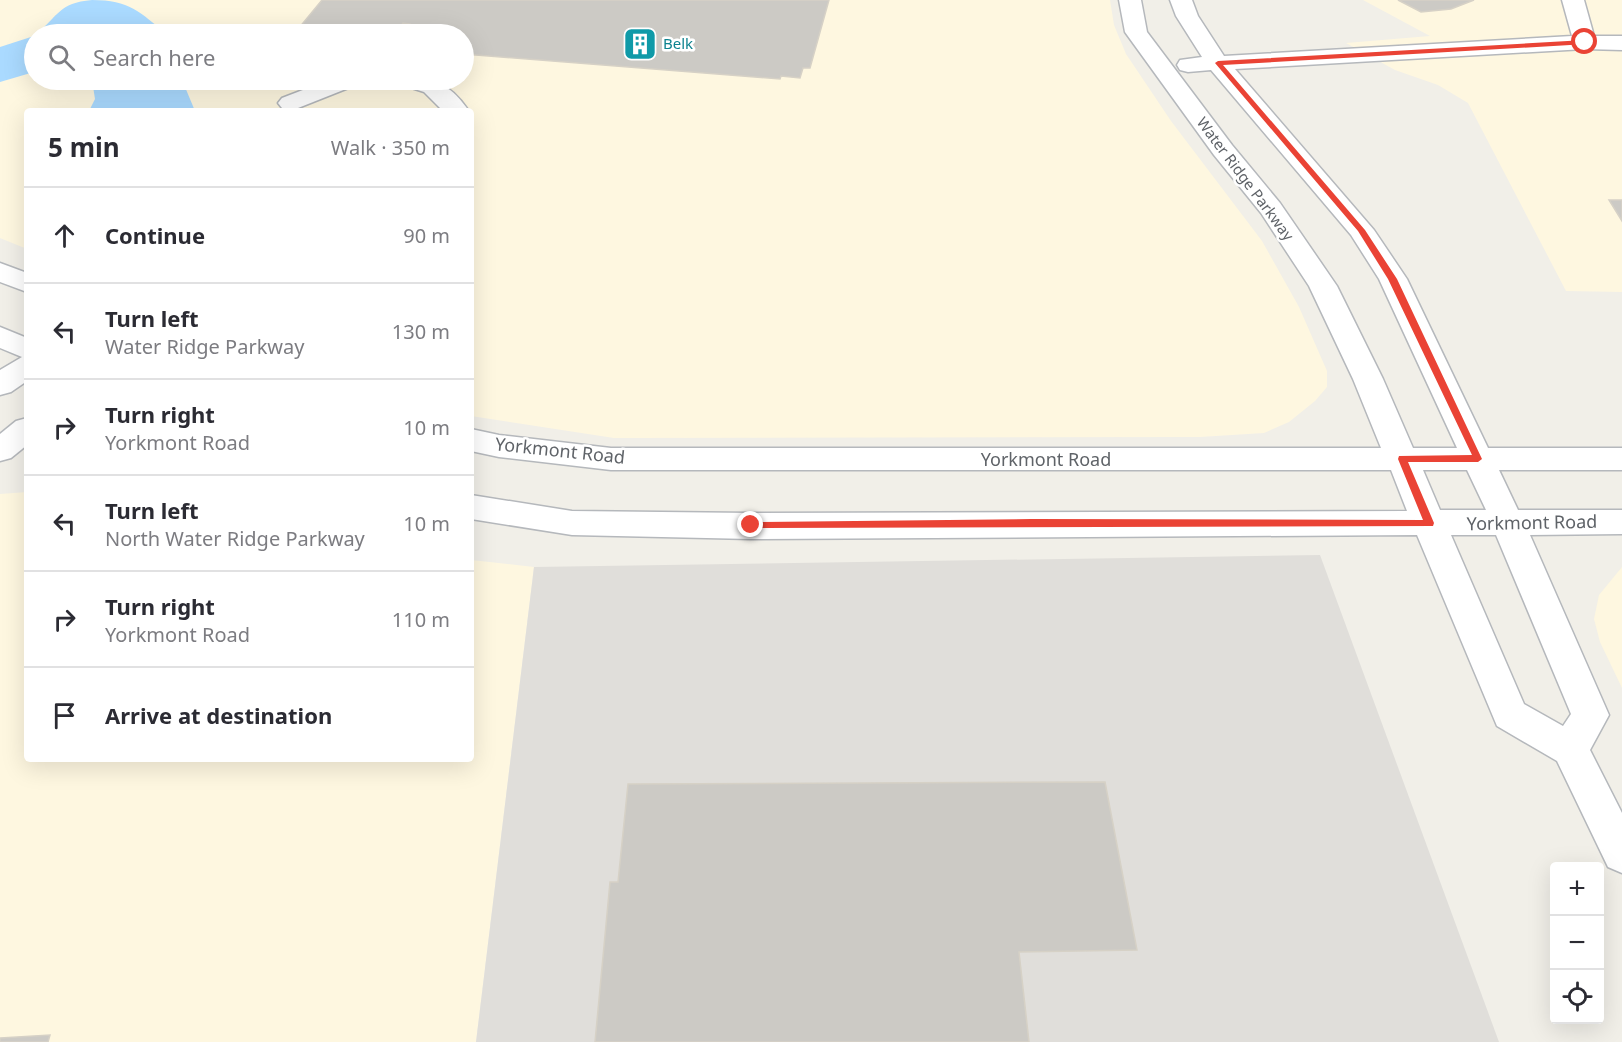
<!DOCTYPE html>
<html lang="en">
<head>
<meta charset="utf-8">
<style>
	body { margin:0; font-family:"Noto Sans",sans-serif; background:#f2f2f3; color:#2b2b33 }
	.controls { position:absolute; right:18px; bottom:18px; display:grid; overflow:hidden; border-radius:6px; box-shadow:0 6px 24px #0002 }
	.controls button { width:54px; height:54px; display:grid; place-items:center; padding:0; border:0; border-bottom:2px solid #e1e1e2; background:#fff; color:#2b2b33; font:30px sans-serif }
	.stop { position:absolute; width:18px; height:18px; margin:-14px; border:4px solid #ea4335; border-radius:50%; background:#fff }
	.stop.end { background:#ea4335; border-color:#fff; box-shadow:0 2px 6px #0008 }
	.list { margin:0; padding:0; list-style:none }
	h2 { display:flex; justify-content:space-between; align-items:center; height:78px; margin:0; padding:0 24px; font-size:26px }
	h2 small { font-size:20px; font-weight:400; color:#7c7c81 }
	.list li { display:grid; grid-template-columns:39px 1fr auto; gap:18px; align-items:center; box-sizing:border-box; height:96px; padding:0 24px; border-top:2px solid #e1e1e2 }
	.list b { display:block; font-size:22px; white-space:nowrap }
	.list p { margin:0; font-size:20px; white-space:nowrap; color:#7c7c81 }
	.list em { font-size:20px; font-style:normal; color:#7c7c81 }
	.icon { flex:none; width:33px; height:33px; fill:none; stroke:currentColor; stroke-width:2; stroke-linecap:round; stroke-linejoin:round }
	.map { position:relative; flex:none; width:1622px; height:1042px; overflow:hidden }
	.search { position:absolute; background:#fff; box-shadow:0 6px 24px #0002; left:24px; top:24px; width:450px; height:66px; display:flex; align-items:center; gap:15px; box-sizing:border-box; padding:0 21px; border-radius:33px; color:#7c7c81; font-size:22px }
	.panel { position:absolute; background:#fff; box-shadow:0 6px 24px #0002; left:24px; top:108px; width:450px; height:654px; border-radius:6px }
	.map>svg:first-child { display:block }
	.commercial { fill:#fef7e0; fill-rule:evenodd }
	.industrial { fill:#e0deda }
	.water { fill:#aadaff }
	.building { fill:#cccac5; stroke:#d6d1c6; stroke-width:1.5 }
	.lines { fill:none; stroke-linecap:round; stroke-linejoin:round }
	.minor-casing { stroke:#b5b8bc; stroke-width:3 }
	.minor { fill:#fff; fill-rule:evenodd }
	.route { fill:#ea4335 }
	.labels { text-anchor:middle; stroke-width:5; stroke-linejoin:round; paint-order:stroke }
	.far-culture-label { font-size:15px; fill:#0d838f; stroke:#fff; text-anchor:start }
	.far-street-label { font-size:15px; fill:#5f6368; stroke:#fff }
	.street-label { font-size:18px; fill:#5f6368; stroke:#fff }
</style>
</head>
<body>
<div class="map">
<svg width="1622" height="1042" viewBox="0 0 1622 1042">
	<rect width="100%" height="100%" fill="#f1efe8"/>
	<g class="commercial">
		<path d="M0,0h1110l4,25 12,29 45,67 91,120 37,66 28,64v16l-12,14 -26,21 -25,11 -64,4 -586,1 -143,-22v-305h-444v138l-27,-11zM34,34h430v46h-430z"/>
		<path d="M1363,0h259v292l-56,-1 -98,-188 -30,-18 -43,-15 -49,-27 84,-7z"/>
		<path d="M27,492v267h444v-199l63,7 -58,475h-476v-548z"/>
		<path d="M1622,567v121l-22,-46 -6,-23 5,-24z"/>
	</g>
	<path class="industrial" d="M1320,555l179,487h-1023l58,-475z"/>
	<g class="water">
		<path d="M92,0c38,0 47,12 75,34h-131c23,-18 22,-31 56,-34z"/>
		<path d="M34,36v36l-34,10v-35z"/>
		<path d="M92,80h93v7l10,24h-106l6,-12z"/>
	</g>
	<g class="building">
		<path d="M322,0h507l-19,68h-7l-3,10 -19,-2 -1,3 -316,-25v-20h-20l5,-7 -7,-1 -5,6 -31,-2 4,-6 -7,-1 -8,11h-101z"/>
		<path d="M1398,0h76l-23,9 -30,3z"/>
		<path d="M1609,200h13v21z"/>
		<path d="M1105,782l32,168 -118,2 10,90h-434l15,-160h8l10,-98z"/>
		<path d="M50,1035l-2,7h-48v-4z"/>
	</g>
	<g class="lines">
		<defs>
			<g id="minor">
				<path d="M1119,0h22l6,32 85,113 48,58 57,83 46,93 30,69h44l-78,-169 -28,-44 -140,-165 -23,2 -8,-2 -3,-5 3,-5 22,-3 -26,-41 -6,-16h22l6,16 26,40 348,-20 -10,-36h22l10,36h28v14l-37,-1 -350,20 139,161 33,49 81,169h134v22h-123l19,40h104v24l-92,1 79,180 -19,35 32,63v60l-14,-6 -51,-106 -60,-35 -80,-191 -666,4 -179,-4 -101,-16v-24l101,16 179,2 656,-2 -16,-41h-780l-112,-13 -28,-6v-22l28,6 112,13h770l-28,-69 -44,-93 -48,-73 -47,-58 -89,-123zM1423,470h44l19,40h-46zM1451,535h45l75,179 -8,12 -39,-22z"/>
				<path d="M329,80h31l-4,5 -58,23 -8,2 -8,-2 -4,-5 4,-5z"/>
				<path d="M398,80c34,-4 51,2 71,31h-26l-19,-19 -22,-7z"/>
				<path d="M0,263l27,10v19l-27,-10z"/>
				<path d="M0,327l27,11v43l-16,11 -11,3v-25l22,-13 -22,-9z"/>
				<path d="M27,418v27l-16,13 -11,3v-27l16,-13z"/>
			</g>
		</defs>
		<use href="#minor" class="minor-casing"/>
		<use href="#minor" class="minor"/>
	</g>
	<path class="route" d="M1585,40l2,4 -364,21 142,165 32,49 85,180 -4,3h-70l26,61 -1,3 -685,2 -2,-3 5,-3 280,-3 392,1 -25,-61 1,-3 73,-1 -84,-176 -30,-48 -143,-168 3,-2z"/>
	<defs>
		<symbol id="building-square" viewBox="-11 -11 22 22"><rect x="-9" y="-9" width="18" height="18" rx="4" fill="#0f9aa8" stroke="#fff"/><path d="M-4-6H4V6H1V3H-1V6H-4ZM-2.5-4.3h1.7v1.8h-1.7ZM.8-4.3h1.7v1.8H.8ZM-2.5-1h1.7V.8h-1.7ZM.8-1h1.7V.8H.8Z" fill="#fff"/></symbol>
	</defs>
	<g fill-rule="evenodd">
		<use href="#building-square" x="621" y="25" width="38" height="38"/>
	</g>
	<g class="labels">
		<g class="far-culture-label">
			<text x="663" y="49">Belk</text>
		</g>
		<g class="far-street-label">
			<text transform="translate(1245 179) rotate(53)" y="5">Water Ridge Parkway</text>
		</g>
		<g class="street-label">
			<text transform="translate(560 451) rotate(6)" y="6">Yorkmont Road</text>
			<text x="1046" y="466">Yorkmont Road</text>
			<text transform="translate(1532 523) rotate(-1)" y="6">Yorkmont Road</text>
		</g>
	</g>
</svg>
<div class="controls">
<button>+</button>
<button>−</button>
<button><svg class="icon" aria-label="locate" viewBox="0 0 24 24"><circle cx="12" cy="12" r="6"/><path d="M12 2v4M12 18v4M2 12h4M18 12h4"/></svg></button>
</div>
<div class="stop" style="left:1585px;top:42px"></div>
<div class="stop end" style="left:751px;top:525px"></div>
<div class="search"><svg class="icon" aria-label="search" viewBox="0 0 24 24"><circle cx="10" cy="10" r="6"/><path d="M15 15l6 6"/></svg>Search here</div>
<section class="panel">
<h2>5 min<small>Walk · 350 m</small></h2>
<ul class="list">
<li><svg class="icon" aria-label="ahead" viewBox="0 0 24 24"><path d="M12 20V5M6 11l6-6 6 6"/></svg><div><b>Continue</b></div><em>90 m</em></li>
<li><svg class="icon" aria-label="left" viewBox="0 0 24 24"><path d="M17 20v-9H6M10 6l-5 5 5 5"/></svg><div><b>Turn left</b><p>Water Ridge Parkway</p></div><em>130 m</em></li>
<li><svg class="icon" aria-label="right" viewBox="0 0 24 24"><path d="M7 20v-9h11M14 6l5 5-5 5"/></svg><div><b>Turn right</b><p>Yorkmont Road</p></div><em>10 m</em></li>
<li><svg class="icon" aria-label="left" viewBox="0 0 24 24"><path d="M17 20v-9H6M10 6l-5 5 5 5"/></svg><div><b>Turn left</b><p>North Water Ridge Parkway</p></div><em>10 m</em></li>
<li><svg class="icon" aria-label="right" viewBox="0 0 24 24"><path d="M7 20v-9h11M14 6l5 5-5 5"/></svg><div><b>Turn right</b><p>Yorkmont Road</p></div><em>110 m</em></li>
<li><svg class="icon" aria-label="arrive" viewBox="0 0 24 24"><path d="M6 21V4h12l-3 4 3 4H6"/></svg><div><b>Arrive at destination</b></div></li>
</ul>
</section>
</div>
</body>
</html>
